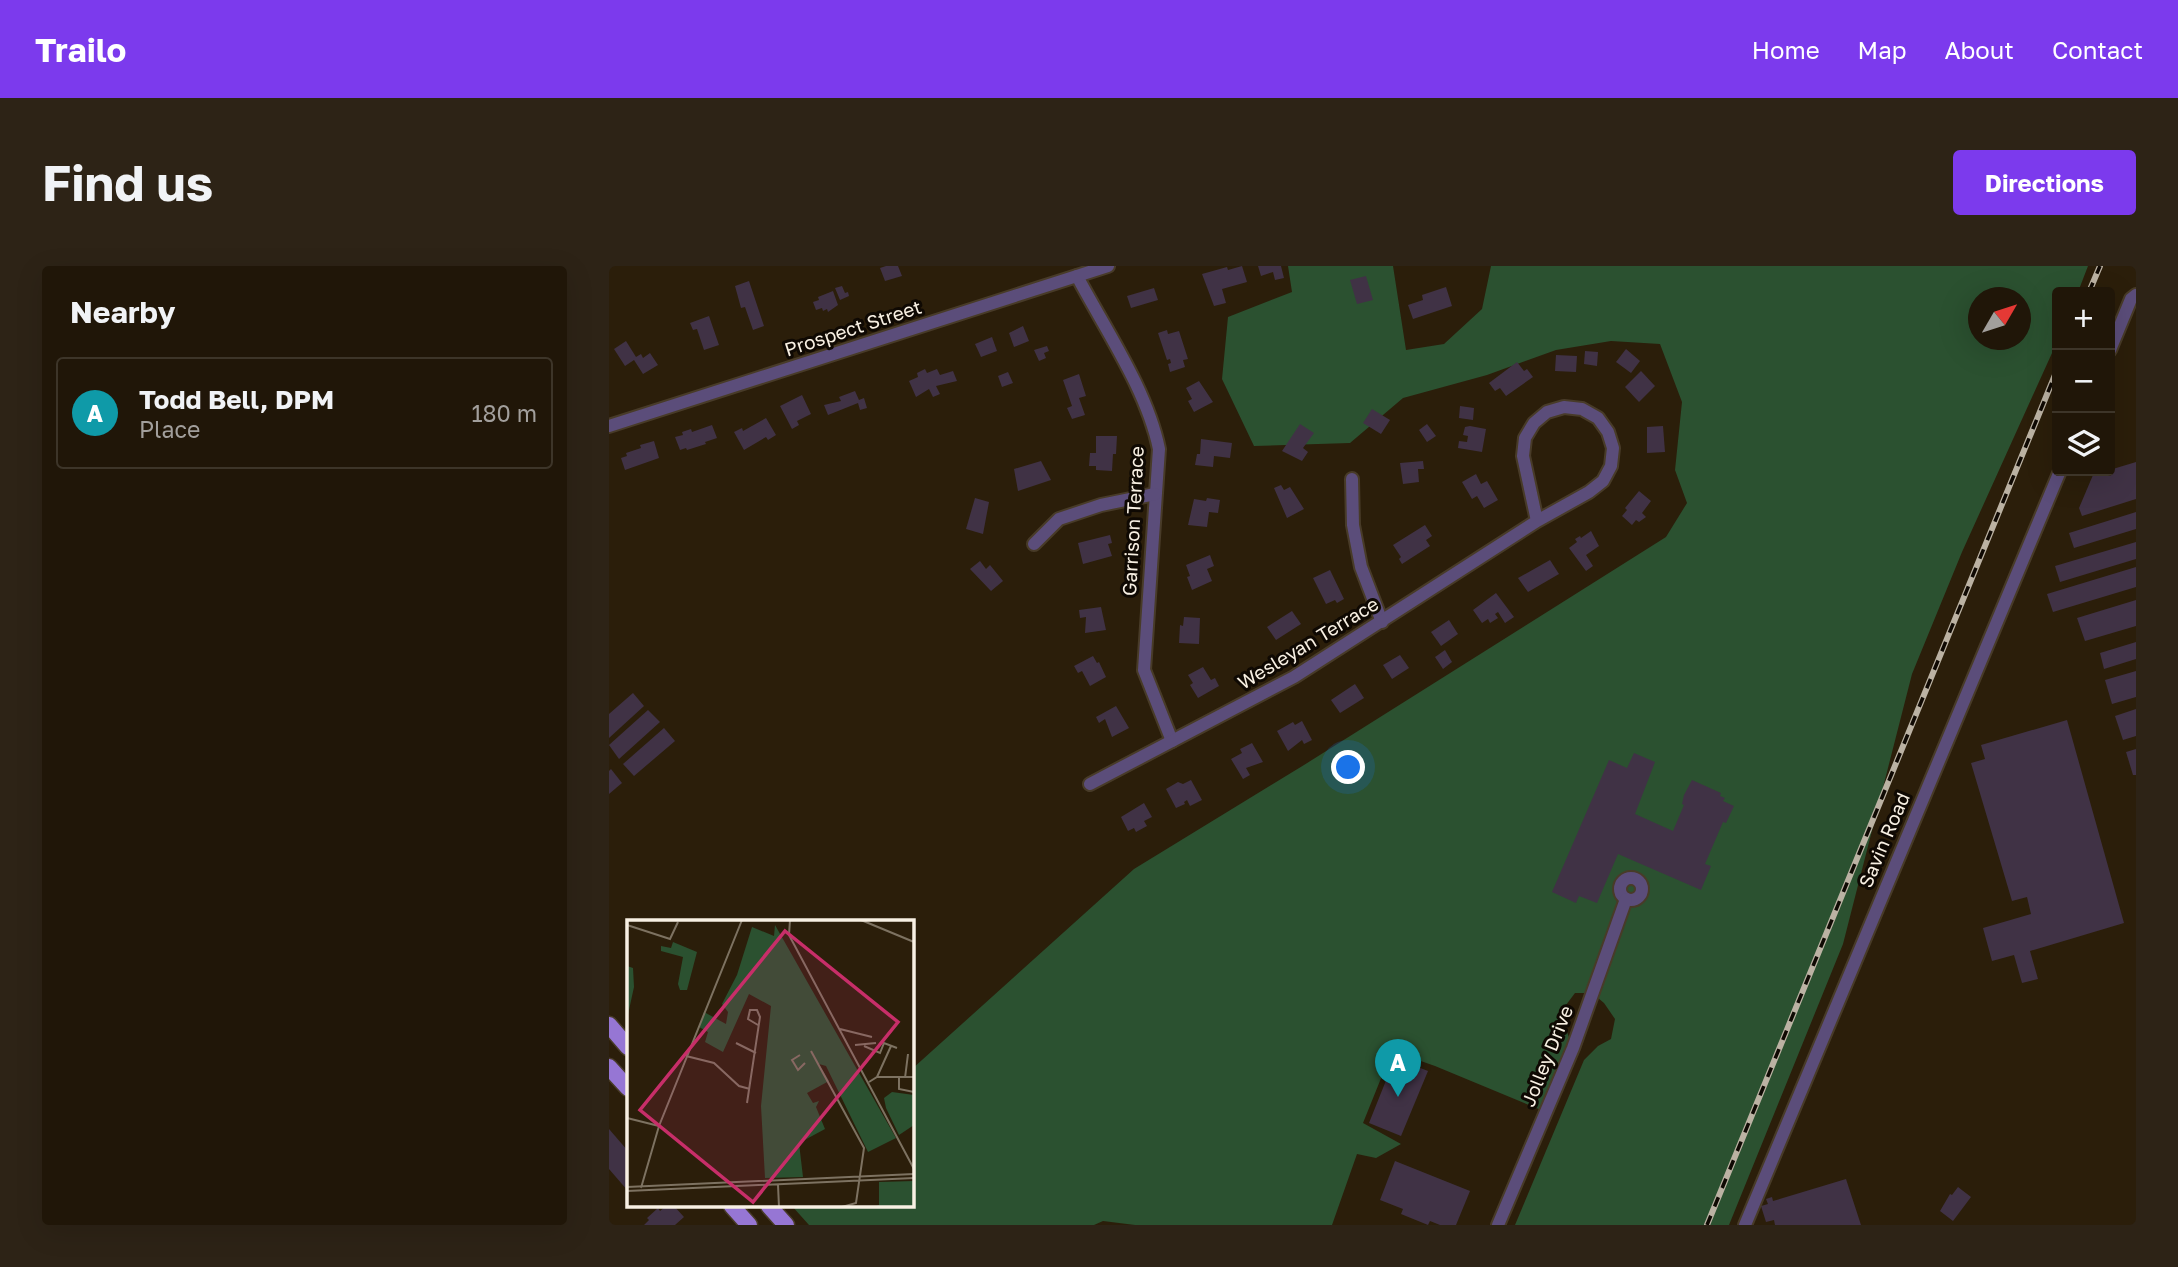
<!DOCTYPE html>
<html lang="en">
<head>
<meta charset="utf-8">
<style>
	body { margin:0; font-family:"Golos Text",sans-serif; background:#2d2316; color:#f1f3f6 }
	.controls { position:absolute; right:21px; top:21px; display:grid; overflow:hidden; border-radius:7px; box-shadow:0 7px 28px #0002 }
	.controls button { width:63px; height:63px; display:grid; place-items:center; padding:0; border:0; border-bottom:2px solid #3d3529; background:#201608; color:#f1f3f6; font:35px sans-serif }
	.compass { position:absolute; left:1359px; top:21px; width:63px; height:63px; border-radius:50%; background:#201608; box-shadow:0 7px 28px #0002; rotate:51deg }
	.you { position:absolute; left:740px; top:502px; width:24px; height:24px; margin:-18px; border:5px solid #fff; border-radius:50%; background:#1a73e8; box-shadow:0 0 0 10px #1a73e833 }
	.badge { display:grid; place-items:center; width:46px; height:46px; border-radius:50%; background:#7c3aed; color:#fff; font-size:23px; font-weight:700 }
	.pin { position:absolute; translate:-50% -58px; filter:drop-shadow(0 2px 4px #0008) }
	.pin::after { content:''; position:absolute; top:37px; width:24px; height:21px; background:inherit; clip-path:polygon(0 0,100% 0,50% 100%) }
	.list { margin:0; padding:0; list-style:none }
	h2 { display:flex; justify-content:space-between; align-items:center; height:91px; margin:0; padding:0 28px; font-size:30px }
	h2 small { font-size:23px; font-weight:400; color:#a29f9c }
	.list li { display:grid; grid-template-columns:46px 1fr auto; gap:21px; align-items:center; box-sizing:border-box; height:112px; margin:0 14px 14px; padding:0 14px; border:2px solid #3d3529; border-radius:7px }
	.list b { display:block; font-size:26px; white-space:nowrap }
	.list p { margin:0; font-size:23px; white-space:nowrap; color:#a29f9c }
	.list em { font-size:23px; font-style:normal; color:#a29f9c }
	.icon { flex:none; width:38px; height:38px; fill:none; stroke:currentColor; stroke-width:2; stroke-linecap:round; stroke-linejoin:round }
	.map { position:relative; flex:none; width:1527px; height:959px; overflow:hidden; border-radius:7px }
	header { display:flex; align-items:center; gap:42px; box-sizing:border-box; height:98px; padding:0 35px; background:#7c3aed; color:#fff }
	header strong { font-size:33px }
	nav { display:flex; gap:38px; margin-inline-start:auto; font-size:24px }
	.intro { display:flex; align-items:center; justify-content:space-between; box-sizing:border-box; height:168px; padding:0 42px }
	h1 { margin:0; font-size:49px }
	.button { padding:18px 32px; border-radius:7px; background:#7c3aed; color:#fff; font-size:24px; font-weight:700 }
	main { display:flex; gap:42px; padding:0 42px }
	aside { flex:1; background:#201608; border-radius:7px; box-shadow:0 7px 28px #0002 }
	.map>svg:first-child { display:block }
	.green { fill:#2b5130; fill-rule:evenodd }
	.building { fill:#403245 }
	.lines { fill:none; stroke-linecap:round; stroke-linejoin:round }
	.minor-casing { stroke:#483b28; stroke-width:16 }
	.major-casing { stroke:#483b28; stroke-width:19 }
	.minor { stroke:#5b4d7a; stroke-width:12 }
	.major { stroke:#9676d4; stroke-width:16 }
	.rail-casing { stroke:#bbb2a3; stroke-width:6 }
	.rail { stroke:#0f0903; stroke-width:3.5; stroke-dasharray:10; stroke-linecap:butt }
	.labels { text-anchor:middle; stroke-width:6; stroke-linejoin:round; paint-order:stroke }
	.street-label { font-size:19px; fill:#f8f0e3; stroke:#0f0903 }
	.inset-road { fill:none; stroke:#7d7261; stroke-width:2 }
	.view { fill:#c72e69; fill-opacity:0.15; stroke:#c72e69; stroke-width:3.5 }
	.inset-edge { fill:none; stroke:#f8f0e3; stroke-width:3.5 }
</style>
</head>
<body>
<header>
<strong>Trailo</strong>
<nav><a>Home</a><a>Map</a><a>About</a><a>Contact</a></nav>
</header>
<div class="intro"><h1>Find us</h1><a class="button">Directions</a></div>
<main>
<aside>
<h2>Nearby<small></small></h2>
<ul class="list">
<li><span class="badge" style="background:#0f9aa8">A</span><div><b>Todd Bell, DPM</b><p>Place</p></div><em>180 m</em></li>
</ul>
</aside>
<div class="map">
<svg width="1527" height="959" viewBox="0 0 1527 959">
	<rect width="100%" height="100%" fill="#2b1e0a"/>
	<path class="green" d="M679,0h105l13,84 38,-6 38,-35 9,-43h597l-10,26h-21v50l-95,210 -50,122 -69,270 -114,281h-214l69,-165 14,-14 13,-7 4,-20 -11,-16 -12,-10h-17l-15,20 13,35 -27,64 -111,-46 -43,-15 -29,72 38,21 -25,14 -19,-4 -25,71h-197l-32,-4 -9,4h-285l-17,-19h120v-137l222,-200 170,-104 362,-228 21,-34 -12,-33 7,-68 -22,-58 -49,-3 -55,9 -69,25 -84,23 -53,45 -96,3 -32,-67 6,-62 64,-25zM1370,32h42v42h-42z"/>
	<g class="building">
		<path d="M277,0h12l4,10 -17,5 -5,-13z"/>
		<path d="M633,0l5,16 -25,7 4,14 -12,3 -12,-32 25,-7 1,3z"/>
		<path d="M649,0h23l3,12 -9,2 -2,-8 -12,4z"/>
		<path d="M757,10l7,24 -16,4 -7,-24z"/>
		<path d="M140,15l15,45 -11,4 -8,-23 -4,1 -6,-22z"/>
		<path d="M233,20l3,7 3,-1 1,4 -9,4 -5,-12z"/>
		<path d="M837,21l6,19 -39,13 -5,-14 15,-5 -1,-5z"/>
		<path d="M545,22l4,12 -27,8 -4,-12z"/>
		<path d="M224,25l5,14 -10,7 -1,-3 -4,2 -1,-3 -6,2 -3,-8 6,-2 -1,-3z"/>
		<path d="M100,50l10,29 -15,5 -7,-21 -4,1 -3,-7z"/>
		<path d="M414,60l6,15 -15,6 -5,-14z"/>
		<path d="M558,64l1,4 11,-3 9,28 -5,1 2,7 -15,5 -2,-8 3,-1 -1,-4 -3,1 -9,-27z"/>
		<path d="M383,71l5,14 -16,6 -6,-13z"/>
		<path d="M17,75l10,16 5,-3 2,4 7,-5 8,12 -15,9 -9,-14 -9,6 -11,-17z"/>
		<path d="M438,80l2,5 -5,2 2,5 -7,3 -5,-11z"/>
		<path d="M1017,83l14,12 -9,12 -15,-11z"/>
		<path d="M976,85l13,1 -1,14 -13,-2z"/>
		<path d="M947,89l21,1 -1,16 -21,-1z"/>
		<path d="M908,96l7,9 3,-2 6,8 -27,19 -6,-8 -5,3 -6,-8z"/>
		<path d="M316,103l2,4 10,-4 3,6 13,-4 4,10 -21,5 4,8 -7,3 -4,-8 -13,8 -7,-16 9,-4 -1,-4z"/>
		<path d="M1032,105l14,15 -16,16 -14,-15z"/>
		<path d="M399,106l5,11 -11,4 -4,-11z"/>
		<path d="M470,108l7,22 -7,2 6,17 -13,4 -5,-11 5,-2 -9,-26z"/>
		<path d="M590,115l14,21 -19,10 -6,-11 4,-2 -6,-11z"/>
		<path d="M246,125l4,9 5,-2 3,10 -7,2 -2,-7 -30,12 -4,-10 17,-4 -2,-4z"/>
		<path d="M193,129l9,19 -14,7 2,4 -7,4 -12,-23z"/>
		<path d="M851,140l14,2 -1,12 -14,-2z"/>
		<path d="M763,143l18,11 -9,14 -18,-11z"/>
		<path d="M157,152l10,17 -8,5 -2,-3 -22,13 -10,-18 8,-4 1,3z"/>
		<path d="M691,158l14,9 -11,15 5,4 -6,9 -20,-10z"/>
		<path d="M818,158l9,12 -9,6 -8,-12z"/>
		<path d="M103,159l5,13 -12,4 1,2 -19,6 -1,-2 -6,2 -5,-13 8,-2 -1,-3 9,-3 1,3z"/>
		<path d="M861,160l16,3 -4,23 -24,-4 1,-7 8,1 1,-6 -5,-1 2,-8z"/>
		<path d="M1054,160l2,26 -18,1v-26z"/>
		<path d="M487,170h21l-1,18h-3l-1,17 -16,-1v-4h-7l1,-13h6z"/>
		<path d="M592,173l31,4 -2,15 -16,-2 -1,11 -18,-2 2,-11h3z"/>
		<path d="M45,175l5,17 -34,12 -4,-12 6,-2 -1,-3 15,-5 -1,-3z"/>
		<path d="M432,195l10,19 -33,11 -4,-22z"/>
		<path d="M814,195l1,8h-6l1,13 -16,2 -3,-21z"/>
		<path d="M1527,196v37l-54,17 -3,-8 14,-33z"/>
		<path d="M867,208l5,10 6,-3 11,19 -14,8 -7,-12 -5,3 -10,-17z"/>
		<path d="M672,219l3,5 6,-3 14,22 -17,9 -13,-30z"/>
		<path d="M1030,225l12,10 -9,12 4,4 -7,5 -3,-2 -4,5 -10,-9 5,-6 -2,-2z"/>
		<path d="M366,232l14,4 -6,32 -17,-5z"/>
		<path d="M598,232l13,2 -2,13 -9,-1 -2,15 -19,-2 6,-26 12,2z"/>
		<path d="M1527,246v17l-62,19 -5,-15z"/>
		<path d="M816,259l7,11 -6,4 4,6 -28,18 -3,-5 2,-2 -8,-12z"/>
		<path d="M982,265l8,15 -13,9 7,11 -7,5 -17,-23 8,-6 -2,-3 5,-3 1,2z"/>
		<path d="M501,269l2,8 -4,1 4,12 -29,8 -5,-21z"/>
		<path d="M1527,276v17l-76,23 -5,-16z"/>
		<path d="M601,289l4,11 -7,3 5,12 -20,9 -5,-13 3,-1 -4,-11z"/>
		<path d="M941,294l9,14 -31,18 -10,-14z"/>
		<path d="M371,295l6,8 4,-4 13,16 -12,10 -21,-22z"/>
		<path d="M1527,301v20l-83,25 -6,-18z"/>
		<path d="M721,304l14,29 -7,4 -2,-3 -9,4 -13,-26z"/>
		<path d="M887,327l18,24 -9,6 -7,-11 -3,2 3,4 -8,5 -2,-4 -6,4 -9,-13z"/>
		<path d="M1527,334v26l-51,15 -8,-23z"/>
		<path d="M492,341l5,23 -21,3 1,-16 -6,1 -1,-8z"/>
		<path d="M683,345l9,13 -25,16 -9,-13z"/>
		<path d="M575,351l16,1 -1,26 -20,-1 1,-18 3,1z"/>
		<path d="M840,354l9,14 -17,12 -10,-14z"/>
		<path d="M1527,376v17l-32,10 -4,-16z"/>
		<path d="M836,384l7,12 -9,7 -8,-12z"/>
		<path d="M791,389l9,13 -17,11 -9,-14z"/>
		<path d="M484,390l4,7 2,-1 7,15 -16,9 -8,-15 -4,2 -4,-7z"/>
		<path d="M594,401l8,13 4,-2 4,8 -21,12 -8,-13 3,-2 -5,-8z"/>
		<path d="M1527,405v26l-24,7 -7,-24z"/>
		<path d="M746,418l9,14 -24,15 -9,-13z"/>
		<path d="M24,427l11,13 -35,32v-24z"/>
		<path d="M507,440l13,22 -17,9 -7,-18 -6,4 -3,-6z"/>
		<path d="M1527,443v27l-13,4 -8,-24z"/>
		<path d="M39,444l12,12 -41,37 -10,-14z"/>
		<path d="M1458,454l57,203 -94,28 8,28 -16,4 -8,-28 -22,6 -9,-33 48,-14 -4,-17 -15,4 -41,-138 14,-4 -4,-14z"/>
		<path d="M693,455l10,19 -8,4 -2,-4 -14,11 -11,-20 16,-9 2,3z"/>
		<path d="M55,462l11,13 -41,35 -11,-12z"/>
		<path d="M643,477l11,19 -17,6 4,7 -7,4 -12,-20 11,-6 -2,-4z"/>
		<path d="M1527,483v26h-3l-7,-23z"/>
		<path d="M1025,487l21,9 -20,52 38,17 11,-26 -2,-1 2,-9 8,-15 29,13 -1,3 5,2 -2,3 11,5 -8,17 -3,-1 -18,42 6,2 -10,24 -83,-36 -21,49 -18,-7 -3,7 -24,-11 57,-132 18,8z"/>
		<path d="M2,503l11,14 -13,11v-23z"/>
		<path d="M582,514l11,20 -12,6 -3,-6 -3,2 1,2 -9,4 -10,-19 12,-7 5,2z"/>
		<path d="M535,537l8,14 -8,4 3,5 -11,6 -2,-4 -6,3 -7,-14z"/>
		<path d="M786,792l33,13 -27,65 -32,-13z"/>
		<path d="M0,863l19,22v40l-19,-22z"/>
		<path d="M786,895l75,30 -14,34h-16l-10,-4 -2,4 -27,-11 2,-5 -23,-9z"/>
		<path d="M1237,913l15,46h-86l-1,-5 -8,2 -5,-16 7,-2 -2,-5 6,-2 1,4z"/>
		<path d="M1349,921l13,10 -18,24 -13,-10 10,-17 2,1z"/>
		<path d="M57,940h8l10,11 -9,8h-31l5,-5 -2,-2 11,-10 2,3z"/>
	</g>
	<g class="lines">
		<defs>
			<g id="minor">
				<path d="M468,10c28,53 70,114 82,173l-15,221 28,71"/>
				<path d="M1501,84l21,-51 5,-4"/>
				<path d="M0,160l499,-160"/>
				<path d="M743,213l1,46 8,42 21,55"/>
				<path d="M425,278l25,-25 42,-14 54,-11"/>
				<path d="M481,518l204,-107 243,-156 52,-29 14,-11 8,-15 2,-18 -5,-16 -10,-14 -16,-9 -18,-2 -17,5 -13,11 -9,15 -2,18 14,65"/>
				<circle cx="1022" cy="623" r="11"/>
				<path d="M889,959l75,-177 53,-149"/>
				<path d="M1136,959l315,-754"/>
			</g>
			<g id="major">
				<path d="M0,759l19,22"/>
				<path d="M0,801l19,21"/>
				<path d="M123,940l17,19"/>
				<path d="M160,940l17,19"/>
			</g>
		</defs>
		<use href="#minor" class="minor-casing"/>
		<use href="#major" class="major-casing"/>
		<use href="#minor" class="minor"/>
		<use href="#major" class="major"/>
		<defs>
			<g id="rail">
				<path d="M1480,26l11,-26"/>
				<path d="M1098,959l350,-855"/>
			</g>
		</defs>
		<use href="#rail" class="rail-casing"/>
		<use href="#rail" class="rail"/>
	</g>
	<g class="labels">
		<g class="street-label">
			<text transform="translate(244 62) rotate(-18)" y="7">Prospect Street</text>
			<text transform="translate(524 255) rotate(-87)" y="7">Garrison Terrace</text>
			<text transform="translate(699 377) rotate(-31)" y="7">Wesleyan Terrace</text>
			<text transform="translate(1275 574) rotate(-67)" y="7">Savin Road</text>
			<text transform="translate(938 790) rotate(-68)" y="7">Jolley Drive</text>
		</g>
	</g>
	<g transform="translate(18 654)">
		<rect width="287" height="287" fill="#2b1e0a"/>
		<path d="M148,5l121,213 -28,14 -42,-86 -7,-2 10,17 -22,12 6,10 6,-2 -3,6 9,22 -26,14 4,34 -38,1 -4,-72 10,-100 -22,-12 -26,58 -18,-10 3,-10 -9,-5 5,-15 22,12 2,-12 -6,-8 15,-29 15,-48 22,9zM46,22l24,10 -10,38h-7l-2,-6 5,-27 -22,-6v-5l10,2zM0,46l6,2 1,19 -7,32zM265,172l22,3v30l-15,10 -13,-27 -2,-10zM287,261v26h-40l5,-2v-23z" fill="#2b5130"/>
		<path class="inset-road" d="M163,0l-1,15 125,234M234,0l53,22M0,5l43,14 8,-17M213,109l32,8M109,123l20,10M228,125l21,-2M237,126l16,7 4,-10 13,5M184,131l53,97 -8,55 -14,4M173,135l-8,5 6,10 7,-7M59,136l28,7 25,23 11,3M250,157l14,-31M272,158v11l15,3M278,158l3,-24M242,162l8,-5h37M120,183l13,-86 -3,-7h-7l-2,9 10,6M0,198l32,8M151,265l1,22M0,267l287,-13M14,268l18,-62 83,-206M0,271l287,-13"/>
		<path class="view" d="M158,11l113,91 -145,180 -113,-92z"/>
		<rect width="287" height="287" class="inset-edge"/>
	</g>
</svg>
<div class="controls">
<button>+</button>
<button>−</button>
<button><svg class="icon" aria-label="layers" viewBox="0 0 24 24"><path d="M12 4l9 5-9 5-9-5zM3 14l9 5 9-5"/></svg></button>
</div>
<svg class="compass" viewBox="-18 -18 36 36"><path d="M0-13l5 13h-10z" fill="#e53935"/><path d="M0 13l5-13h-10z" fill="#a29f9c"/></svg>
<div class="you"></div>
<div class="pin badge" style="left:789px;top:831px;background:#0f9aa8">A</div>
</div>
</main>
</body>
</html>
